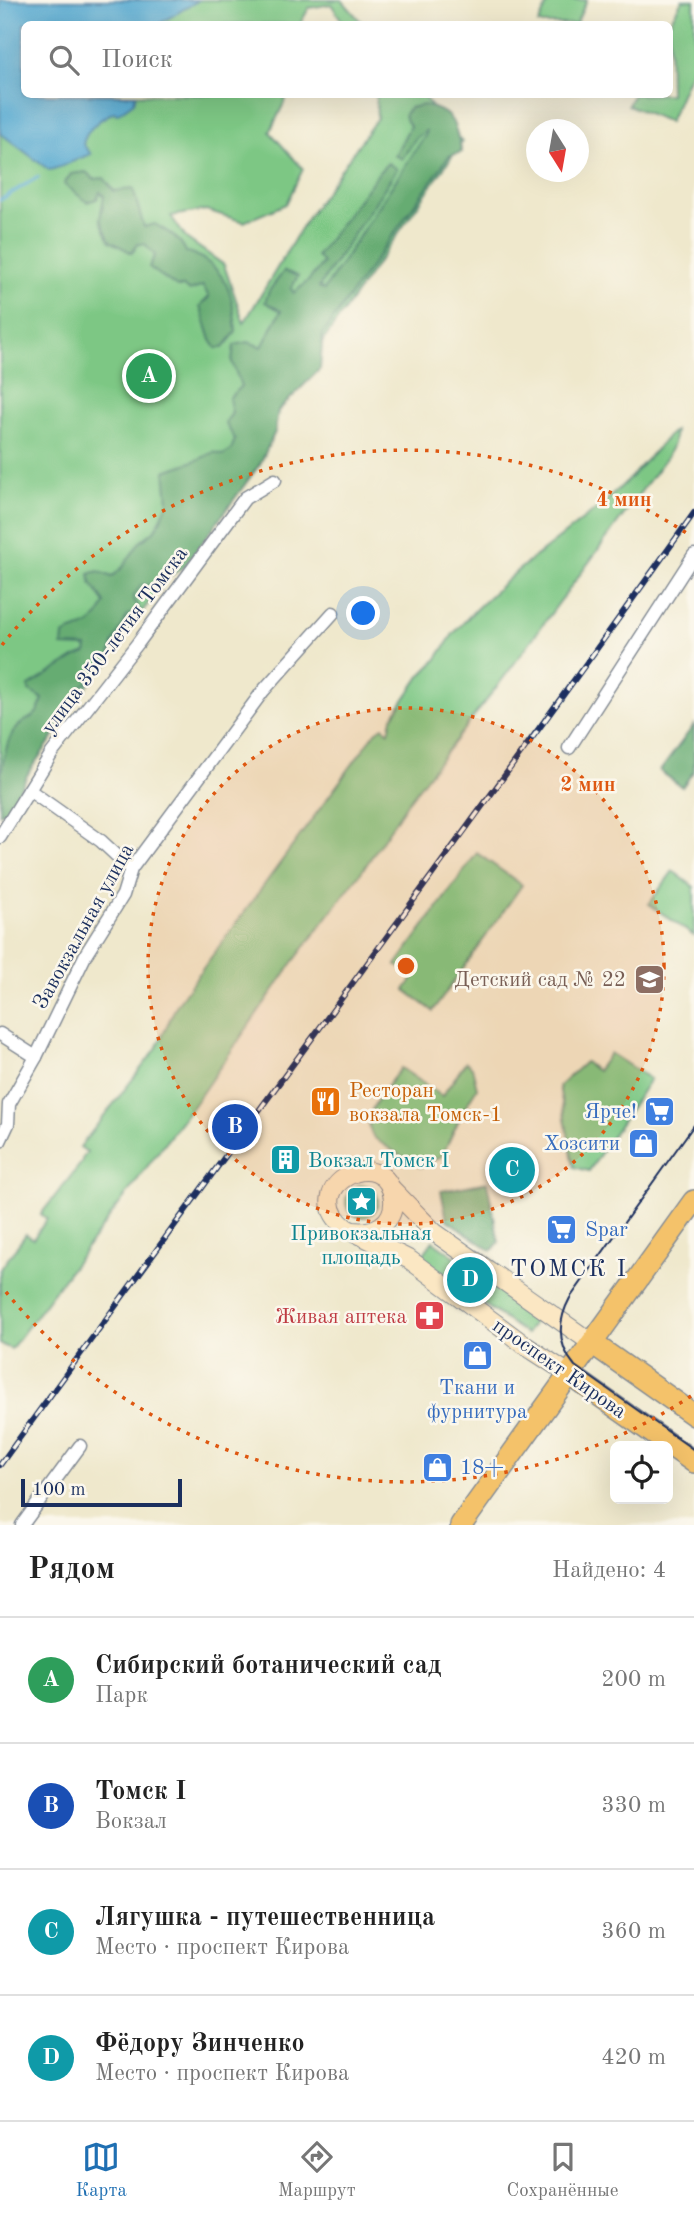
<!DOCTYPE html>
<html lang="ru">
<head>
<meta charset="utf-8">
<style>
	body { margin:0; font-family:"Old Standard TT",serif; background:#f2f2f2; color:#222 }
	.controls { position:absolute; right:21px; bottom:21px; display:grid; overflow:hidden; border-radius:10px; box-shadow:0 7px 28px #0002 }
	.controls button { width:63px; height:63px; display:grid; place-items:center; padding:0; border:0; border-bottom:2px solid #e0e0e0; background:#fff; color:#222; font:35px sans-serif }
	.compass { position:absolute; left:526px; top:119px; width:63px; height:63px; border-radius:50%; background:#fff; box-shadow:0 7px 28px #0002; rotate:169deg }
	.scale { position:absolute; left:21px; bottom:18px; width:161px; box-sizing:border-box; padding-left:7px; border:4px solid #1b2f5e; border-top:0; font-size:19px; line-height:24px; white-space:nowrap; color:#1b2f5e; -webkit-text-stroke:5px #fbf7ec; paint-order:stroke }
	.you { position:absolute; left:364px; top:614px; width:24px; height:24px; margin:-18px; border:5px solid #fff; border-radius:50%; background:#1a73e8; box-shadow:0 0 0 10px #1a73e833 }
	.badge { display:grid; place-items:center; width:46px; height:46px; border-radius:50%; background:#1f6fb2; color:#fff; font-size:23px; font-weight:700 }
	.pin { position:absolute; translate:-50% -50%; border:4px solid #fff; box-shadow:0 2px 7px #0006 }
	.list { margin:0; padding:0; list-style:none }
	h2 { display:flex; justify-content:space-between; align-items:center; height:91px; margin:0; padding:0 28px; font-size:30px }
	h2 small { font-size:23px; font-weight:400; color:#767676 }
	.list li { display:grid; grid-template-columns:46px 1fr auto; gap:21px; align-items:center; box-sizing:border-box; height:126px; padding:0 28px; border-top:2px solid #e0e0e0 }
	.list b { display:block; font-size:26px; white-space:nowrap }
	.list p { margin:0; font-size:23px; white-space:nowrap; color:#767676 }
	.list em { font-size:23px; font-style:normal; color:#767676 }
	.icon { flex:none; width:38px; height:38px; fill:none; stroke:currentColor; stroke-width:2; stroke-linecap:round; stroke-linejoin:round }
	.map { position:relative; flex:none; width:694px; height:1525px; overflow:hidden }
	.search { position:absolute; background:#fff; box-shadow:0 7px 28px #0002; left:21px; right:21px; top:21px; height:77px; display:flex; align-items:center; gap:18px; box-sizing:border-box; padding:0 24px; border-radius:10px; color:#767676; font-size:26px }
	.sheet { height:595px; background:#fff }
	nav { display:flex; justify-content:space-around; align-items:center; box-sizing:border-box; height:98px; border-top:2px solid #e0e0e0; background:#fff; font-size:19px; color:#767676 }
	nav a { display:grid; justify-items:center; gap:4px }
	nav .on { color:#1f6fb2 }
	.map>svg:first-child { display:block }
	.green { fill:#7dc784; stroke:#4c7b71; stroke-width:2 }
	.forest { fill:#66ac72; stroke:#406e68; stroke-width:2 }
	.water { fill:#53a8d0; stroke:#376c97; stroke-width:2 }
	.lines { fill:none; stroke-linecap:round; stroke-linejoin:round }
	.stream { stroke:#53a8d0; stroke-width:3.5 }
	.street-casing { stroke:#858c95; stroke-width:15 }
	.secondary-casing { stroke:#858c95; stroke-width:20 }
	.primary-casing { stroke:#858c95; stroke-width:24 }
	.street { stroke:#fff; stroke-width:12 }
	.secondary { stroke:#fbe7c3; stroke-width:18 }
	.primary { stroke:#f4c26a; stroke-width:21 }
	.tram { stroke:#1b2f5e; stroke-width:2 }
	.rail-casing { stroke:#1b2f5e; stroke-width:6 }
	.rail { stroke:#fbf7ec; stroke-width:3.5; stroke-dasharray:10; stroke-linecap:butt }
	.ring { fill:none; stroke:#de5710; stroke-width:3.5; stroke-dasharray:3.5 7 }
	.labels { text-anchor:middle; stroke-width:5; stroke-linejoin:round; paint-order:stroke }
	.street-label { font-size:21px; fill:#1b2f5e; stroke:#fbf7ec }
	.education-label { font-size:21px; fill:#785e54; stroke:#fbf7ec; text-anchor:end }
	.food-label { font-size:21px; fill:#c56008; stroke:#fbf7ec; text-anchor:start }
	.shop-label { font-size:21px; fill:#366cbe; stroke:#fbf7ec; text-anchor:end }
	.culture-label { font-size:21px; fill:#0d838f; stroke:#fbf7ec; text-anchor:start }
	.health-label { font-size:21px; fill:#be3a42; stroke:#fbf7ec; text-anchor:end }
	.quarter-label { font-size:24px; letter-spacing:2px; fill:#1b2f5e; stroke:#fbf7ec }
	.centre { fill:#de5710; stroke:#fbf7ec; stroke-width:3.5 }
	.ring-label { font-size:21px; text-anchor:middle; font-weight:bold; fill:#de5710; stroke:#fbf7ec; stroke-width:5; stroke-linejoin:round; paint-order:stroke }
</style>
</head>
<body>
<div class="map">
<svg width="694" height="1525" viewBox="0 0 694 1525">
	<rect width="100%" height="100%" fill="#fbf7ec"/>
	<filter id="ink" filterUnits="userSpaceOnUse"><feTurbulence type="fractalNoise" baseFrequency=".0143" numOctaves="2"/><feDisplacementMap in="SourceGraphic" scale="14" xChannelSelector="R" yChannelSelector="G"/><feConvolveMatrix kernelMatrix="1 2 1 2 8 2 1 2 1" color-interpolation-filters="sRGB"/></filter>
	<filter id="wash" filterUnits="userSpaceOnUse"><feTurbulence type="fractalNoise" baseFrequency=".00686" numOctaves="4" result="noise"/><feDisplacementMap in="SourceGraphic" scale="28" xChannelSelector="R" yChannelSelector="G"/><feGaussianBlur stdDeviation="1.57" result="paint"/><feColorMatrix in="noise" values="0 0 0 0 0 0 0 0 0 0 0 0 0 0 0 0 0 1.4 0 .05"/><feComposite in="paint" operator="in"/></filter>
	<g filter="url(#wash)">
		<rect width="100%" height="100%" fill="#efe8cc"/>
		<g class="green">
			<path d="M0,0h342l21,24h-19l-13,-20 -22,4 -9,16h-276v70l262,1v4l-16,33 33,37 -17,35 -42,18 -38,-12 -35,6 15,22 38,27 20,58 62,-103 71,-102 -1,-23h46l40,47 -200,286 1,27 -139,180 -124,172z"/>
			<path d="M549,0h38l-11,24h-38z"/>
			<path d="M682,0h12v64l-25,58 -41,-17 5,-10 37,-1 -1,-70z"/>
			<path d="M675,431l-2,13 -5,11 -160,217 -101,131 -42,64 -74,98 -94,135 -186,249 -11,-5v-74l26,-36 7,5 14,-20 -6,-5 41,-52v-3l5,-7 -7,-5 76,-98 20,-43 9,-13 191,-261 7,-5 6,5 3,-14 29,-43 15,-15 17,-26 23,-25 41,-38 86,-67 27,-26 41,-45z"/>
			<path d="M477,853l45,32 -89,126 -28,-21 9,-13 -18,-12z"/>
			<path d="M673,871l21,16v49l-45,-32z"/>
			<path d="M610,1053l40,26 -61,92 -15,-4 -15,-81 26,-24 12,9z"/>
			<path d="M466,1062l6,5 5,21 -13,21 -22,47 -22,11c-11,-7 -41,-23 -47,-31 -15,-21 16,-51 28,-68l41,28z"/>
			<circle cx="362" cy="1201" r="16"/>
			<path d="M433,1241l105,75 -12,18 -106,-75z"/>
		</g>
		<g class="forest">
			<path d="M424,105c32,8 29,17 38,47l-13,4 -126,178 -3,35 -42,42 -3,21 -15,32 -75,102 -28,19h-16l-8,13 7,12 -12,5 -15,29 -5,20 -29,25 -27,50 -22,31 -21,40 -9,4c0,-30 0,-67 18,-88 16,-13 16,-4 25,-27l-14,-8v-5l47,-29 10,-4 1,-6 -25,-1 1,-11c10,-6 15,-5 23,-9 9,-4 16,-15 19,-23l-14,-20 -2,-9 9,-3 14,6 11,-10 16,-24 15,-12 8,-14 6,-15 -3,-31 32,-11 17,-8 9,3 8,-5 4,-11 -10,-16 7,-10 -3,-15 12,-12 -9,-24 2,-17 14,-3 14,5 19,-36 -16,-9 4,-11 15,-20 14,5 -7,13 3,4 15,-13 14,-17 -6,-7 63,-85 8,-8 9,6 -78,118 5,3 102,-156v-3l-10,7 -14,21 -7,-4 15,-29 -6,-10 5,-8z"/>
			<path d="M86,172l8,7 10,-1 10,13 19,-2 11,38 11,-3c12,8 26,14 31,28 8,0 13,5 20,9 25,17 28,44 30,71l-13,16h-7l-5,-8 -11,-34 9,-9 -6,-11 -13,5 -6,-4h-7l-24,-17 -4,-3 6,-12 -10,-11h-7l-6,9 -22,-12 -10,-22 4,-23 -4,-4 -3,7 -10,3 -23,-18 7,-10z"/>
			<path d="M694,725v46l-12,16 -22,-16z"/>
			<path d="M487,1182l12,60 -7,9 -45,-31 -6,-29z"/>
		</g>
		<path class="water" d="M0,0h199l-40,24h-135v70l112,1 -2,7 -17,12 -3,-2c-15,7 -27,16 -31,32l8,10c-15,5 -26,13 -42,16l-49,-37z"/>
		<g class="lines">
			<path class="stream" d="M0,200l38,-23"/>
		</g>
	</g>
	<g filter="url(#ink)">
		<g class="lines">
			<defs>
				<g id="street">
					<path d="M569,748l125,-193"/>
					<path d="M29,790l72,51 30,28"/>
					<path d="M0,837l52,-84 86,-110 107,-145 30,-18"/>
					<path d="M0,1034l36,23"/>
					<path d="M0,1141l8,-17 1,-20 27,-47 50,-103 37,-59 8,-26 132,-178 70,-78"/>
					<path d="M22,1525l58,-79"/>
				</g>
				<g id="secondary">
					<path d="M390,1187l44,45 158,111"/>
					<path d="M353,1231c21,3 42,-8 40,-32 -6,-59 -99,-12 -47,29l64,32 116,86 43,28"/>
				</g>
				<g id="primary">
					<path d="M592,1343l102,72"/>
					<path d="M569,1374l125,88"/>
					<path d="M461,1525l233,-324"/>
				</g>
			</defs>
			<use href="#street" class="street-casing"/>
			<use href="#secondary" class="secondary-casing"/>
			<use href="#primary" class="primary-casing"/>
			<use href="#street" class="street"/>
			<use href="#secondary" class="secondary"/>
			<use href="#primary" class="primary"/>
			<path class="tram" d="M694,1125l-124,173c-13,24 -13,47 5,68l119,84"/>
			<defs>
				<path id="rail" d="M0,1465c230,-319 467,-632 694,-952"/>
			</defs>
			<use href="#rail" class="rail-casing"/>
			<use href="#rail" class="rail"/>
		</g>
	</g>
	<circle cx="406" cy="966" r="258" fill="#de5710" fill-opacity=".12"/>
	<g class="ring">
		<circle cx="406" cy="966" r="258"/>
		<path d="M691 1396A516 516 0 0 1 2 1287M2 645A516 516 0 0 1 691 536"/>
	</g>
	<defs>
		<symbol id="school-square" viewBox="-11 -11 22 22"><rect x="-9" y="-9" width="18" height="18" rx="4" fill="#8d6e63" stroke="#fbf7ec"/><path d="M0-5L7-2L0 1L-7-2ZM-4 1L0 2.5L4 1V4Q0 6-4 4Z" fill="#fff"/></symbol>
		<symbol id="restaurant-square" viewBox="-11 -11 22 22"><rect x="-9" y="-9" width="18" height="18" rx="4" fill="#e8710a" stroke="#fbf7ec"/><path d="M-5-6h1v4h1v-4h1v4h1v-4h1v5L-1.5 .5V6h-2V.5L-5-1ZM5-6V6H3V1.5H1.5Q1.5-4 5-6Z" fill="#fff"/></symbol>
		<symbol id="supermarket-square" viewBox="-11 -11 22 22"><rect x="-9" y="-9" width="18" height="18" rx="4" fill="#3f7fe0" stroke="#fbf7ec"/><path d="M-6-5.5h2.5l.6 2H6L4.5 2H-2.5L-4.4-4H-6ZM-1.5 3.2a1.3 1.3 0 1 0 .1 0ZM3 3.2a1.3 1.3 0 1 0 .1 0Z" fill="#fff"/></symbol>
		<symbol id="shop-square" viewBox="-11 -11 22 22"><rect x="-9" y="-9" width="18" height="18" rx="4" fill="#3f7fe0" stroke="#fbf7ec"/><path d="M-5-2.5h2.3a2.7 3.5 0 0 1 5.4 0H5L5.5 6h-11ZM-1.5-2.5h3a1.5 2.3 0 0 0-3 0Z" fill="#fff"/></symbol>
		<symbol id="building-square" viewBox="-11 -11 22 22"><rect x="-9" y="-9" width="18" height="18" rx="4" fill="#0f9aa8" stroke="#fbf7ec"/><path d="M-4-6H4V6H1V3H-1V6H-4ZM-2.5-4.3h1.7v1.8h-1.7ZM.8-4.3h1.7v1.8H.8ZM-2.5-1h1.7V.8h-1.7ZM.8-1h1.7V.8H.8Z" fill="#fff"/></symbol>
		<symbol id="sight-square" viewBox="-11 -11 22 22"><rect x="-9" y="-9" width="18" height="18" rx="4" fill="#0f9aa8" stroke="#fbf7ec"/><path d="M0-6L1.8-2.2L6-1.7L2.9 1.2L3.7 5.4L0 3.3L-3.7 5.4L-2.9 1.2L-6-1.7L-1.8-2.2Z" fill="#fff"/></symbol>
		<symbol id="pharmacy-square" viewBox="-11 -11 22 22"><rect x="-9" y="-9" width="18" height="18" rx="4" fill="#e0444e" stroke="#fbf7ec"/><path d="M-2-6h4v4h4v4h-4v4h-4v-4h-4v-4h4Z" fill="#fff"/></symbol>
	</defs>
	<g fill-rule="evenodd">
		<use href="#school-square" x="632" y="962" width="35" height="35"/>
		<use href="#restaurant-square" x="308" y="1084" width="35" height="35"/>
		<use href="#supermarket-square" x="642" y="1094" width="35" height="35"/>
		<use href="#shop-square" x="626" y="1126" width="35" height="35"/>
		<use href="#building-square" x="268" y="1142" width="35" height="35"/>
		<use href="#sight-square" x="344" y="1184" width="35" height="35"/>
		<use href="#supermarket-square" x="544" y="1212" width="35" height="35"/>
		<use href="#pharmacy-square" x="412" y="1298" width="35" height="35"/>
		<use href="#shop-square" x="460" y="1338" width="35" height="35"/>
		<use href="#shop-square" x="420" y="1450" width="35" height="35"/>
	</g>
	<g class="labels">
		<g class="street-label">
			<text transform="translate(114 640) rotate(-53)" y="7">улица 350-летия Томска</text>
			<text transform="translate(83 926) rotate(-61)" y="7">Завокзальная улица</text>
			<text transform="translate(560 1368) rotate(35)" y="7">проспект Кирова</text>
		</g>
		<g class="education-label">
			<text x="626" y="986">Детский сад № 22</text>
		</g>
		<g class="food-label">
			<text x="349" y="1097">Ресторан<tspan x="349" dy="24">вокзала Томск-1</tspan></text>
		</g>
		<g class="shop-label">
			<text x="637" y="1118">Ярче!</text>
			<text x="620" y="1150">Хозсити</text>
			<text x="585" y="1236" text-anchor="start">Spar</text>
			<text x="477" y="1394" text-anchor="middle">Ткани и<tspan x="477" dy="24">фурнитура</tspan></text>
			<text x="460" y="1474" text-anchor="start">18+</text>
		</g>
		<g class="culture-label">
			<text x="308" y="1167">Вокзал Томск I</text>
			<text x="361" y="1240" text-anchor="middle">Привокзальная<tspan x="361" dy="24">площадь</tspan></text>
		</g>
		<g class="health-label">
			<text x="407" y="1323">Живая аптека</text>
		</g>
		<g class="quarter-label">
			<text x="569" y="1276">ТОМСК I</text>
		</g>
	</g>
	<circle cx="406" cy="966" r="10" class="centre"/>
	<g class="ring-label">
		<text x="624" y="506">4 мин</text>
		<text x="588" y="791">2 мин</text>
	</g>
</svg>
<div class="controls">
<button><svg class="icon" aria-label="locate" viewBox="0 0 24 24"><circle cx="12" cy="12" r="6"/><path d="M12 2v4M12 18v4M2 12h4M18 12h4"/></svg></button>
</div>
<svg class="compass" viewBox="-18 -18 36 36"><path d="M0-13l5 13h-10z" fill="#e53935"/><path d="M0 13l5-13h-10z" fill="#767676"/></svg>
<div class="scale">100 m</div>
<div class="you"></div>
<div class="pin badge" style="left:149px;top:376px;background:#2e9e5b">A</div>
<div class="pin badge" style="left:235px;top:1127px;background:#1a4fb4">B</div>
<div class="pin badge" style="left:512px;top:1170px;background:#0f9aa8">C</div>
<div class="pin badge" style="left:470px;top:1280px;background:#0f9aa8">D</div>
<div class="search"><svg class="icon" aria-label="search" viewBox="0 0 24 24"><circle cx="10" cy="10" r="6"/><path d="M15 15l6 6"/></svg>Поиск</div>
</div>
<section class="sheet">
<h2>Рядом<small>Найдено: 4</small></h2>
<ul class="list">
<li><span class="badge" style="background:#2e9e5b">A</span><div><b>Сибирский ботанический сад</b><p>Парк</p></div><em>200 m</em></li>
<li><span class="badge" style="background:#1a4fb4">B</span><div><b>Томск I</b><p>Вокзал</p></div><em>330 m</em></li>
<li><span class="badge" style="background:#0f9aa8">C</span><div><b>Лягушка - путешественница</b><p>Место · проспект Кирова</p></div><em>360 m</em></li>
<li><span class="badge" style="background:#0f9aa8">D</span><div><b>Фёдору Зинченко</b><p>Место · проспект Кирова</p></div><em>420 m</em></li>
</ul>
</section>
<nav>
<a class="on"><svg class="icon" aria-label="map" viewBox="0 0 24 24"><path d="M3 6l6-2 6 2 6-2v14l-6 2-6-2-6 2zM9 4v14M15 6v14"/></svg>Карта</a>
<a><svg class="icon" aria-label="directions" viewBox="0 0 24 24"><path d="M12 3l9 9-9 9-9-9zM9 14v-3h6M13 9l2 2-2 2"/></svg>Маршрут</a>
<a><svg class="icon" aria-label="saved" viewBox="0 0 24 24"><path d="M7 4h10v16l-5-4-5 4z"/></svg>Сохранённые</a>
</nav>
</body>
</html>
